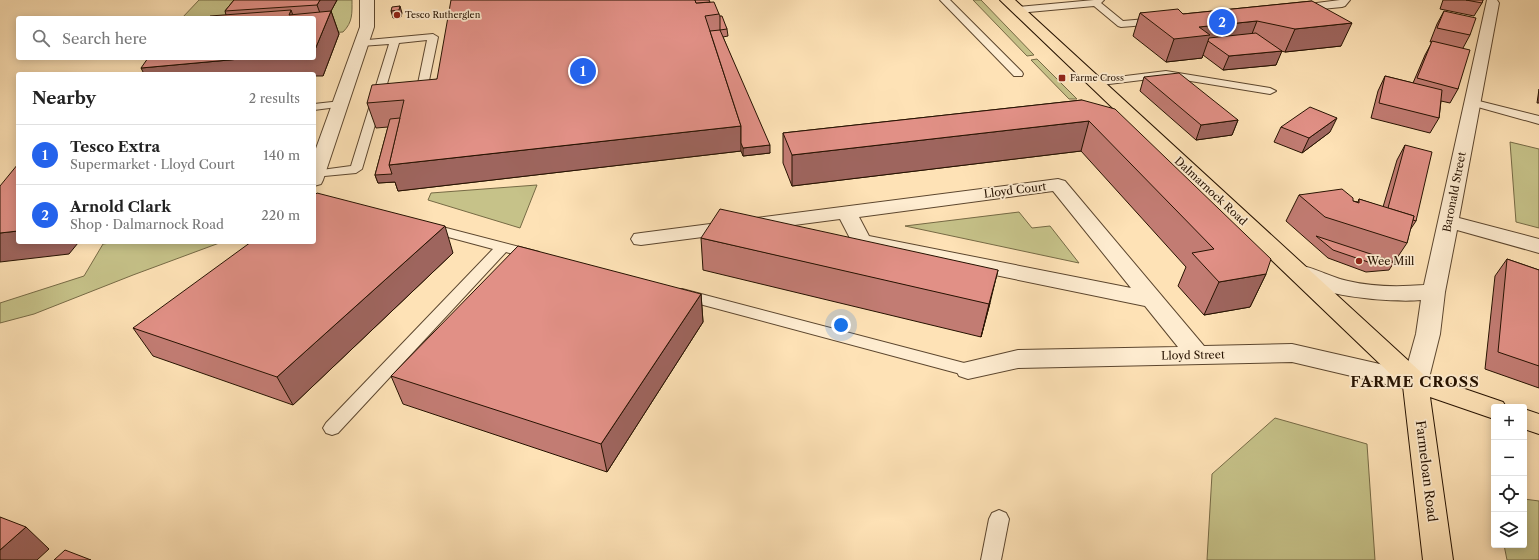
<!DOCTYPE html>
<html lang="en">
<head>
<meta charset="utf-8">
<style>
	body { margin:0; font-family:"Libre Caslon Text",serif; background:#f2f2f2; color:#222 }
	.controls { position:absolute; right:12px; bottom:12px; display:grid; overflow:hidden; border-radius:4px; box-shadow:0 2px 10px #0003 }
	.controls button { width:36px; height:36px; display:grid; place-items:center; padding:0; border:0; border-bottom:1px solid #e0e0e0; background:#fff; color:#222; font:20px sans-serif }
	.you { position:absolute; left:841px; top:325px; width:14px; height:14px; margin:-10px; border:3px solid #fff; border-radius:50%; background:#1a73e8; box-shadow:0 0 0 6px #1a73e833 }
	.badge { display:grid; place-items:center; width:26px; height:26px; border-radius:50%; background:#2563eb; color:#fff; font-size:13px; font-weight:700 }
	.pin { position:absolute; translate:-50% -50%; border:2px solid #fff; box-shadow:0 1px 4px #0006 }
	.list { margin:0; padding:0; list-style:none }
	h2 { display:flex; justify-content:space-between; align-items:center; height:52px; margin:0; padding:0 16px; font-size:17px }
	h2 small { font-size:13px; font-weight:400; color:#767676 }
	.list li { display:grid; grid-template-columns:26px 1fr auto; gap:12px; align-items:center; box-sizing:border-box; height:60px; padding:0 16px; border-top:1px solid #e0e0e0 }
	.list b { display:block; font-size:15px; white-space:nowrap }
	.list p { margin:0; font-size:13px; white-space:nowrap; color:#767676 }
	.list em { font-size:13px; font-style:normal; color:#767676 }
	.icon { flex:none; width:22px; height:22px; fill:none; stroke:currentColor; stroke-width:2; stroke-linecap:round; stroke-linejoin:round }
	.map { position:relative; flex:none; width:1539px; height:560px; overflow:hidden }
	.search { position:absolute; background:#fff; box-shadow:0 2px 10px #0003; left:16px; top:16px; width:300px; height:44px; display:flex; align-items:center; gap:10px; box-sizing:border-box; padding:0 14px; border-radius:4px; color:#767676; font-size:15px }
	.panel { position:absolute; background:#fff; box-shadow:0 2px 10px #0003; left:16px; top:72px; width:300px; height:172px; border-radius:4px }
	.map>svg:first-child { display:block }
	.green { fill:#c6c289; stroke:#766a45 }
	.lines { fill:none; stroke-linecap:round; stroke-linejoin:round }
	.service-casing { stroke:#5c462e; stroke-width:2 }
	.minor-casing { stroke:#5c462e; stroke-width:2 }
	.primary-casing { stroke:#261201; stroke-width:2 }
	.service { fill:#feecd0; fill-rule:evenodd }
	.minor { fill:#feecd0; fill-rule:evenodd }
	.primary { fill:#fee2b6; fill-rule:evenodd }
	.wall { fill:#c27c73; stroke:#261201 }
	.shaded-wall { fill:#9e655e; stroke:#261201 }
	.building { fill:#e19086; stroke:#261201 }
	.poi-dot { fill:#8f2418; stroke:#feecd0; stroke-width:1.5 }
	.labels { text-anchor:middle; stroke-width:3.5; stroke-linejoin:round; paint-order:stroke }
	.far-poi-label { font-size:9px; fill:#261201; stroke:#feecd0; text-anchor:start }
	.street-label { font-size:11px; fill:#261201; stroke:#feecd0 }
	.poi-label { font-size:11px; fill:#261201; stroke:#feecd0; text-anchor:start }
	.near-street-label { font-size:13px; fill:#261201; stroke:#feecd0 }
	.district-label { font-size:15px; font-weight:bold; letter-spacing:1px; fill:#261201; stroke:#feecd0 }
</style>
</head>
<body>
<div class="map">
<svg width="1539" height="560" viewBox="0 0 1539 560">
	<rect width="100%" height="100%" fill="#fee2b6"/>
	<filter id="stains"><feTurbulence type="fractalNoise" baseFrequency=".005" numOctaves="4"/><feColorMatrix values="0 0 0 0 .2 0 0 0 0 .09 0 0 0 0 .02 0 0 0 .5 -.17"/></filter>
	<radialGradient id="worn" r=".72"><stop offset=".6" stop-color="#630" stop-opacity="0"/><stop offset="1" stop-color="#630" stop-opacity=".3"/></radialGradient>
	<g class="green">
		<path d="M199,0h56l-14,18h-59z"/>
		<path d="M337,0h15c0,13 1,22 -9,32l-29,2v-10z"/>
		<path d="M973,0h8l53,55 -7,1z"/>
		<path d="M1037,59l40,40h-8l-38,-39z"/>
		<path d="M1510,142l29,7v79l-23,-6z"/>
		<path d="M537,185l-17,43 -92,-28 3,-7z"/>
		<path d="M1019,212l13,16 18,-2 29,37 -174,-37z"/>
		<path d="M118,242h104l-89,33 -99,39 -34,9v-20l84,-27 19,-32z"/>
		<path d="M1275,418l92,26 8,116h-168l5,-86z"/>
		<path d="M1524,499l15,2v59h-32l-3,-15h20z"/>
	</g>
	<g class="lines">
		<defs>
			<g id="service">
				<path d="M940,0h10l72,72 1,2 -1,2h-8z"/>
				<path d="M1094,0h10l-3,3 22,18 35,-3 5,3 -5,3 -37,3 -3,-1 -24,-20 -76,7 -5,-3 5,-3z"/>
				<path d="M1340,0h10l-5,6 -3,1 -41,4 -5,-3 5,-3z"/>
				<path d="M433,34l5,3 -13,63 -4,1 -6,-3 12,-58 -28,3 -37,126 -6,4 -42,4v-6l37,-5 38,-122 -28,2 -4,-1 -1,-2 1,-2z"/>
				<path d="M1166,71l104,17 6,3 -6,3 -104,-17 -73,9 -5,-3 5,-3z"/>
				<path d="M1471,99l68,17v8l-72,-20 -2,-2 2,-2z"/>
				<path d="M341,101l4,1 2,2 -2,2 -31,4v-6z"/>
				<path d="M427,223l112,29 2,3 -2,3 -5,2 -28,-8 -168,181 -6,2 -6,-2 -3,-5 3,-5 167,-174 -71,-19 -2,-3 2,-3z"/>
				<path d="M682,289l286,75 6,2 2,4 -2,4 -6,2 -291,-78 -3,-4 3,-4z"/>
				<path d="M999,510l7,3 3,6 -8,41h-20l8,-41 3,-6z"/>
			</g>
			<g id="minor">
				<path d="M360,0h14v27l-51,153 -2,4 -7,2v-32l46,-127z"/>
				<path d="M1487,0h10l2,3 -40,215 80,21v14l-82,-23 -12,62 -5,42 -12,48 -4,7 -9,2 -123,-29 -274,6 -50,11 -9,-3 -3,-6 3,-6 59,-14 160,-3 -33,-41 -291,-60 -14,-27 -199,26 -7,-1 -3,-5 3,-5 7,-1 417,-54 7,2 139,165 88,-2 114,26 10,-36 5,-34c-28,3 -119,-4 -135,-29l3,-5c17,-4 41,12 59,15 25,6 51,6 76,4zM1053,191l78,97 -262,-52 -10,-19z"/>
			</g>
			<g id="primary">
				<path d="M1000,0h15l409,375 79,27 3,5h-12v12l-64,-22 23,163h-30l-20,-174z"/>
				<path d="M1524,409l15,5v20l-15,-5z"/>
			</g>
		</defs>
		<use href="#service" class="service-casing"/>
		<use href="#minor" class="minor-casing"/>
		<use href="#primary" class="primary-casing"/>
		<use href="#service" class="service"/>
		<use href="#minor" class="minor"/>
		<use href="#primary" class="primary"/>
	</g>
	<g class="wall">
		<path d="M234,0h103l-6,11 8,23 -16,42 -9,-18 -88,-43 -1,-4z"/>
		<path d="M1443,0h40l-1,3 -8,13 -34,-7z"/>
		<path d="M1312,1l29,45 -56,6 -4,-1 -5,14 -53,5 -20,-15 -1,3 -36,4 -33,-26 7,-23 43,1z"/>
		<path d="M710,2l9,12 1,2 7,13 1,7 -5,1 47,116 -27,3 -2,-5 -343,40 -3,-9 -17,1 -3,-8 13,-48 -12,1 -9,-25 70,-24z"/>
		<path d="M1444,11l26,24 -7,13 -5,41 -8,14 -9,-2 -2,17 -9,15 -59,-15 7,-27 7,-15 28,7 12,-28 7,-13h-2l7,-18z"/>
		<path d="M1144,77l94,43 -6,15 -36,5 -56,-49z"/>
		<path d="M1539,89v14h-2z"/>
		<path d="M1082,100l184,174 -16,33 -46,8 -26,-29 8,-19 -105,-116 -289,35 -9,-23v-30z"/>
		<path d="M1281,127l49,5 -28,21 -28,-11z"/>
		<path d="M1405,145l11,76 -6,9 -3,13 -18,27 -23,2 -38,-14 -42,-37 13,-26 54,6 5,1 1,-3 24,8 14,-47z"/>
		<path d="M701,238l289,65 -9,34 -278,-67z"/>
		<path d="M453,253l-160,152 -140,-49 -20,-28z"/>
		<path d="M1507,259l32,11v118l-54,-19 10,-93z"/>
		<path d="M701,294l2,28 -96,150 -204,-68 -12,-28z"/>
	</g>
	<g class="shaded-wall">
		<path d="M320,0h17l-13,24 -7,-19z"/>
		<path d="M400,6l2,7 -1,4 -8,1 -2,-7z"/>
		<path d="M291,10l3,8 -5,-3z"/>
		<path d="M331,11l8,23 -16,42h-9v-2h-170l-3,-6 110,-10h63v-6z"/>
		<path d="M1257,21l-9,23 -40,-3 -6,17 -36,4 8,-23 25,-12z"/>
		<path d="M1352,23l-11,23 -56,6 10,-23z"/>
		<path d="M1282,51l-6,14 -53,5 6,-14z"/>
		<path d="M1337,118l-7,14 -28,21 7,-15z"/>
		<path d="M1238,120l-6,15 -36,5 5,-15z"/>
		<path d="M1089,121l-8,30 -289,35v-31z"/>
		<path d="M741,126v25l-343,40 -3,-9 -17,1 -3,-8 14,-10z"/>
		<path d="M770,145v8l-27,3v-8z"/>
		<path d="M445,226l8,27 -160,152 -16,-28z"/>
		<path d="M18,231v11h66l-6,1 -9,11 -69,8v-29z"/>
		<path d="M998,270l-8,33 -9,34 8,-33z"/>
		<path d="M1266,274l-16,33 -46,8 15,-33z"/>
		<path d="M701,294l2,28 -96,150 -6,-28z"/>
		<path d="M26,527l23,22 -12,11h-37v-10z"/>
	</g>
	<g class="building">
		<path d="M234,0h86l-3,5 -92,6z"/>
		<path d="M451,0h244l1,3 18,-1 5,12 -14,2 36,110 -352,39 15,-65 -37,3 5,-18 65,-6z"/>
		<path d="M695,0h14l1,2 -14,1z"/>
		<path d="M1466,0h17l-1,3z"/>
		<path d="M1312,1l40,22 -57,6 -38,-8 -58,6 11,8 -36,4 -34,-26 38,-4 5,5z"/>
		<path d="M400,6l-1,4 -8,1 1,-4z"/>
		<path d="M291,10l-2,5 42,-4 -17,41v-34h-105l1,-2z"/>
		<path d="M1444,11l32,7 -6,17 -33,-7z"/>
		<path d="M720,16h2l5,13 -7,1z"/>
		<path d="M720,30l50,115 -27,3 -2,-5v-17l-31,-95z"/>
		<path d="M1256,33l26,18 -53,5 -21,-15 1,-3z"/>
		<path d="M1432,41l38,9 -12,39 -41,-11z"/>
		<path d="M148,58h103l-110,10z"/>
		<path d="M1179,73l59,47 -37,5 -57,-48z"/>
		<path d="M1385,76l57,14 -3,28 -60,-15z"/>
		<path d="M1082,100l33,9 156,150 -5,15 -47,8 -27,-29 22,-4 -125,-128 -297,34 -9,-22z"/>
		<path d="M1310,107l27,11 -28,20 -28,-11z"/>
		<path d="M400,118l-11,47 3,9 -17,1 15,-56z"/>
		<path d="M1405,145l27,7 -16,69 -3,-1 1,-4 -26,-8z"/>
		<path d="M18,164v67l-18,2v-47z"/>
		<path d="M1342,189l11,9v3l6,2v-4l55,17 -7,27 -82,-26 -26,-22z"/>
		<path d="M317,193l128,33 -168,151 -144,-49 118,-86h63v-46z"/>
		<path d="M720,209l278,61 -9,34 -288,-66z"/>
		<path d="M1316,236l79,26 -24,1 -38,-13z"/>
		<path d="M518,246l183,48 -100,150 -210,-68z"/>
		<path d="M1507,259l32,11v96l-41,-14z"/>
		<path d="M0,517l26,10 -26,23z"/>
		<path d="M65,550l26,10h-37z"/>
	</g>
	<g class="poi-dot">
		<circle cx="397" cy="15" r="4"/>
		<rect x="1058" y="74" width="8" height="8" rx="2"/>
		<circle cx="1359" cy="261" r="4"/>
	</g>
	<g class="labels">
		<g class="far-poi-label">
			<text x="405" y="18">Tesco Rutherglen</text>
			<text x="1070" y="81">Farme Cross</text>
		</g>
		<g class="street-label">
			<text transform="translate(1015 190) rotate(-7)" y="4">Lloyd Court</text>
			<text transform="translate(1211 191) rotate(43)" y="4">Dalmarnock Road</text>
			<text transform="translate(1454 192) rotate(-79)" y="4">Baronald Street</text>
			<text transform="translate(1193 355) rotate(-1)" y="4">Lloyd Street</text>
		</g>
		<g class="poi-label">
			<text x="1367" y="265">Wee Mill</text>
		</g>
		<g class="near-street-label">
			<text transform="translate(1427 471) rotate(83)" y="5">Farmeloan Road</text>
		</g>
		<g class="district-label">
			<text x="1415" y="387">FARME CROSS</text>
		</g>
	</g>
	<rect width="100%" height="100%" filter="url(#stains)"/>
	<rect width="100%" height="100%" fill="url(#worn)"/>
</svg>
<div class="controls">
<button>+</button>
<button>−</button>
<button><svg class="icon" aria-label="locate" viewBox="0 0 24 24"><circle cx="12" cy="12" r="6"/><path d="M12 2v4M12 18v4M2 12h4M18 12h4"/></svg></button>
<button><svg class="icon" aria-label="layers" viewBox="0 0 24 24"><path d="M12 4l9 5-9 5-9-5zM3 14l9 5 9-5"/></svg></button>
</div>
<div class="you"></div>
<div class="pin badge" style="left:583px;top:71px">1</div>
<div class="pin badge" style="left:1222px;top:22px">2</div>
<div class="search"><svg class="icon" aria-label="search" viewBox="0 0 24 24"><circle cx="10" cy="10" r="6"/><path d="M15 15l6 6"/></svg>Search here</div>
<section class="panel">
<h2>Nearby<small>2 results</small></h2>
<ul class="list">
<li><span class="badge">1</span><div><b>Tesco Extra</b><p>Supermarket · Lloyd Court</p></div><em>140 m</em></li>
<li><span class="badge">2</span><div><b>Arnold Clark</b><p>Shop · Dalmarnock Road</p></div><em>220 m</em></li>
</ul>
</section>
</div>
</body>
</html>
